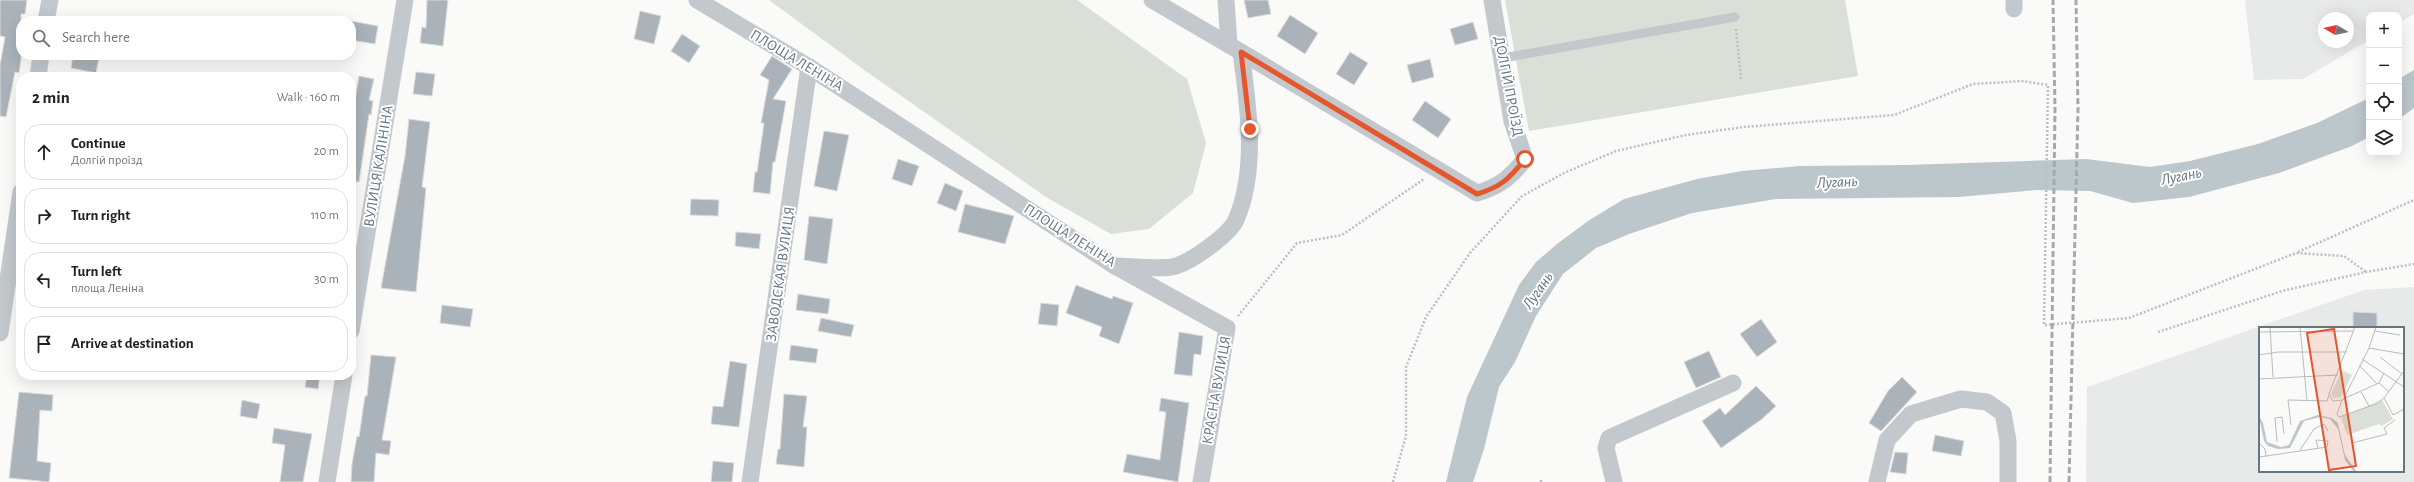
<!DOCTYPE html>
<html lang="en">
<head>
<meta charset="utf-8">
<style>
	body { margin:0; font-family:"Alegreya Sans",sans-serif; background:#f2f2f2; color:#202124 }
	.controls { position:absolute; right:12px; top:12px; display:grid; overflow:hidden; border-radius:8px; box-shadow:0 4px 16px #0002 }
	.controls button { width:36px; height:36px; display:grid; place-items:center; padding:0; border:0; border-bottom:1px solid #e0e0e0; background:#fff; color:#202124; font:20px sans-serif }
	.compass { position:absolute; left:2318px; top:12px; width:36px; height:36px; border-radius:50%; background:#fff; box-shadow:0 4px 16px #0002; rotate:279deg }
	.stop { position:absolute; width:12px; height:12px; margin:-9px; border:3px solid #e4572e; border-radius:50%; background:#fff }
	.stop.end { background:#e4572e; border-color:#fff; box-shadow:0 1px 4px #0008 }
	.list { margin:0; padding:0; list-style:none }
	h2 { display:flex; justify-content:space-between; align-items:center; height:52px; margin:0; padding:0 16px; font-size:17px }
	h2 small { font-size:13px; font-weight:400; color:#757577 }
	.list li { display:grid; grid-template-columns:26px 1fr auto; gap:12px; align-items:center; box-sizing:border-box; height:56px; margin:0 8px 8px; padding:0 8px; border:1px solid #e0e0e0; border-radius:16px }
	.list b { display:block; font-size:15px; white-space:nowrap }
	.list p { margin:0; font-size:13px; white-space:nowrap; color:#757577 }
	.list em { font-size:13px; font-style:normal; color:#757577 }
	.icon { flex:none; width:22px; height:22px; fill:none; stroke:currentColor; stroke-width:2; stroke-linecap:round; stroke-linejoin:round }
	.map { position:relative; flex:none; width:2414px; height:482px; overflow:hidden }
	.search { position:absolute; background:#fff; box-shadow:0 4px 16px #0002; left:16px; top:16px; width:340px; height:44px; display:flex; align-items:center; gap:10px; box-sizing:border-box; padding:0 14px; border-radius:16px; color:#757577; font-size:15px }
	.panel { position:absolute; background:#fff; box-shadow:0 4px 16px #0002; left:16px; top:72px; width:340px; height:308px; border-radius:16px }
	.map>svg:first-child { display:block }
	.built { fill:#e8e9e9; fill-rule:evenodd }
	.green { fill:#dadfd7 }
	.water { fill:#bbc7cb }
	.building { fill:#aab3b9; stroke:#dcdcda }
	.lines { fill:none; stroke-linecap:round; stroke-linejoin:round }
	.path { stroke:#bbbfc2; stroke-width:2.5; stroke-dasharray:2 2; stroke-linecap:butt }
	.lane { stroke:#c3c8cc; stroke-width:9 }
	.street { stroke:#c3c8cc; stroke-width:17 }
	.rail { stroke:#a2aab0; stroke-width:3; stroke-dasharray:6 3; stroke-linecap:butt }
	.route { stroke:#e4572e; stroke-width:5 }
	.labels { text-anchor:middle; stroke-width:4; stroke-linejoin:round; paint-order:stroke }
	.street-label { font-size:15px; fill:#657683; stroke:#fff }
	.water-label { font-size:16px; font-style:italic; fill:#60757c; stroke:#fff }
	.inset-road { fill:none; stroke:#b5bdc2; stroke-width:1 }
	.view { fill:#e4572e; fill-opacity:0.15; stroke:#e4572e; stroke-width:2 }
	.inset-edge { fill:none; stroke:#657683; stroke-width:2 }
</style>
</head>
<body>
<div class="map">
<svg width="2414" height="482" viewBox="0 0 2414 482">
	<rect width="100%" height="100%" fill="#fafaf8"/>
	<g class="built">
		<path d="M2245,0h169v14l-15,9v-8h-30v25l-66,39 -49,1zM2324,18h24v24h-24z"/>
		<path d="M2414,287v195h-328l1,-95 277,-97zM2260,328h143v143h-143z"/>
	</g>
	<g class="green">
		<path d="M769,0h308l110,79 19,64 -13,50 -44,36 -38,5 -65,-37 -179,-125z"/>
		<path d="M1505,0h340l13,76 -329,55z"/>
	</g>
	<g class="water">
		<path d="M2414,70v38l-15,11v-40z"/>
		<path d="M2369,98v39l-17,9 -73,27 -90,24 -56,6 -43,-12 -54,-1 -77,7 -183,2 -84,14 -63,21 -33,14 -33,26 -27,42 -21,46 -16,25 -15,62 -11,33h-27l21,-85 52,-112 17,-23 21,-18 31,-23 36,-22 73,-20 45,-8 58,-5 107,-1 179,-6 64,8 40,-6 68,-17 59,-21z"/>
	</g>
	<g class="building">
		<path d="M0,0h27l-2,14h-4v46l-2,13 -4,-1 -9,45 -6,-1v-51l5,-28 -5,-1z"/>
		<path d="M427,0h21l-5,46 -23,-3 2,-16 4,1z"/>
		<path d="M1244,0h24l3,14 -23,4z"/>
		<path d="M640,11l21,5 -7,28 -20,-5z"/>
		<path d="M1290,15l28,18 -13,21 -28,-18z"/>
		<path d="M351,21l27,5 -3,18 -24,-4z"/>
		<path d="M1473,22l5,17 -23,6 -5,-16z"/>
		<path d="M682,34l18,12 -11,17 -18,-12z"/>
		<path d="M1350,52l18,11 -14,22 -18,-11z"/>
		<path d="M73,55l26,2 -3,16 -25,-5z"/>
		<path d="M772,56l20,13 -19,30 13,2 -11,61h-2l-3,32 -17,-2 2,-20h2l7,-49h-3l8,-43 -9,-5z"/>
		<path d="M1430,59l4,18 -22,6 -5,-18z"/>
		<path d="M416,72l19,2 -3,22 -19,-2z"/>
		<path d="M359,76l15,3 -5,21 4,1 -2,14 -2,-1 -10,68 -8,-1v-57z"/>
		<path d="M1425,101l26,18 -13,19 -26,-18z"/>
		<path d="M409,119l21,3 -8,65 4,1 -10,104 -35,-4 24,-132z"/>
		<path d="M824,131l25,4 -12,56 -23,-5z"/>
		<path d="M898,159l21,7 -7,20 -20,-7z"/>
		<path d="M945,183l18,8 -7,20 -19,-8z"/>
		<path d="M691,199l28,1 -1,16 -28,-1z"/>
		<path d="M965,204l49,12 -9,28 -47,-12z"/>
		<path d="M809,216l24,3 -6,45 -23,-4z"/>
		<path d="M736,232l25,2 -2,15 -24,-3z"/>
		<path d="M1076,285l36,14 1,-3 20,7 -14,41 -20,-8 3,-9 -36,-14z"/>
		<path d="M798,294l32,5 -2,15 -32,-4z"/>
		<path d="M1041,303l18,2 -2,21 -19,-2z"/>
		<path d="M442,305l31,4 -3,18 -30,-4z"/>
		<path d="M2353,312l24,1v15h-24z"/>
		<path d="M821,318l33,7 -3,12 -33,-6z"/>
		<path d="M1761,319l16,23 -20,15 -17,-23z"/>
		<path d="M1179,332l24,4 -2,19 -7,-1 -2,22 -18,-2z"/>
		<path d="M791,345l27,4 -2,14 -27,-3z"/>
		<path d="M1709,351l12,26 -25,11 -12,-26z"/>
		<path d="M371,355l25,2 -14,83 9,1 -2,14 -13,-2 -2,29h-23l1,-18 5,-28 2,1 6,-41h2z"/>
		<path d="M730,361l17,3 -8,63 -28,-3 2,-18 10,1z"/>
		<path d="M307,375h13l-2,14 -13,-2z"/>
		<path d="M1902,377l15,15 -36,39 -12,-8 19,-32z"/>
		<path d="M1756,386l20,20 -14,13 -41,29 -19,-27 18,-13 5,7z"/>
		<path d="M19,392l34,3 -1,16 -12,-1 -3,51 14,2 -2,19 -40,-4z"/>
		<path d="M784,394l23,2 -4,31h4l-3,40 -28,-3 2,-15h2z"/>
		<path d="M1161,398l28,5 -11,79 -55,-10 4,-18 33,6 6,-48 -7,-1z"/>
		<path d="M242,400l18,4 -3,15 -17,-3z"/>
		<path d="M274,428l38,6 -9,48h-23l5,-37 -13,-2z"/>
		<path d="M1935,435l29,6 -3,15 -29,-5z"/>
		<path d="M1895,452l13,1 -2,21 -16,-2z"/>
		<path d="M713,461l21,2 -2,19h-21z"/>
	</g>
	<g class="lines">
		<g class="path">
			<path d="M1736,29l5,50"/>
			<path d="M2298,252l116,-52"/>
			<path d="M1238,316l59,-73 45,-8 82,-56"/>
			<path d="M2158,332l124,-41 84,-19 48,-8"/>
			<path d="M1541,480v2"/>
			<path d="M1393,482l13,-46v-69l20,-50 44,-64 52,-57 42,-23 52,-22 70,-16 58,-8 150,-12 79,-31 49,-3 26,4 -4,240 85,-7 167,-65 48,3 22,16"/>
		</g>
		<path class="lane" d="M1503,58l232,-41"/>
		<g class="street">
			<path d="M697,0l112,67 306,199c14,0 50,4 61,0 16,-5 53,-31 60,-46 22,-51 12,-115 5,-168l-89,-52"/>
			<path d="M1226,0l3,45"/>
			<path d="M2014,0v9"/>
			<path d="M46,21l4,-21"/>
			<path d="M1241,52l236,141c22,-6 34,-16 48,-34l-13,-38 -20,-121"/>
			<path d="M38,77l3,-22"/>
			<path d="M1117,267l110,61 -26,154"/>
			<path d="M351,331l54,-331"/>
			<path d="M0,333l21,-141"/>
			<path d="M327,482l17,-107"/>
			<path d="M750,482l59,-415"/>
			<path d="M1614,482l-8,-34 3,-10 124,-55"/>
			<path d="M1877,482l10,-42 24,-26 50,-15 26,3 16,11 5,28v41"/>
		</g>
		<g class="rail">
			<path d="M2050,482l5,-373 -2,-109"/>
			<path d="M2069,482l9,-373 -2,-109"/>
		</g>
	</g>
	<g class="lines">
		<path class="route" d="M1250,129l-9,-77 236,142c24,-7 32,-15 48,-35"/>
	</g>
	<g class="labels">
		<g class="street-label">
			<text transform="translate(797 60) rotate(31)" y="5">ПЛОЩА ЛЕНІНА</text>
			<text transform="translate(1509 86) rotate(79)" y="5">ДОЛГІЙ ПРОЇЗД</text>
			<text transform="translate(378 166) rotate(-81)" y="5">ВУЛИЦЯ КАЛІНІНА</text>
			<text transform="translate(1070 235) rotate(32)" y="5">ПЛОЩА ЛЕНІНА</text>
			<text transform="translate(780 274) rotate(-82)" y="5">ЗАВОДСКАЯ ВУЛИЦЯ</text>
			<text transform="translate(1216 390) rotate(-80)" y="5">КРАСНА ВУЛИЦЯ</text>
		</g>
		<g class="water-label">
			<text transform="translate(2181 175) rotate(-11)" y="6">Лугань</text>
			<text transform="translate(1837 181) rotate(-3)" y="6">Лугань</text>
			<text transform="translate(1537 290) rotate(-55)" y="6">Лугань</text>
		</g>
	</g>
	<g transform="translate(2259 327)">
		<rect width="145" height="145" fill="#fafaf8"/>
		<path d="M83,43l10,5 -11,22 -7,1 -3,-4zM123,73l11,19 -11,7 -3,-2 -32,11 -6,-18z" fill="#dadfd7"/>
		<path d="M59,88l14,3 6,5 7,32 12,17h-3l-9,-12 -7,-31 -8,-10 -10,-2 -16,4 -14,27 -12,1 -10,-3 -4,-5 -5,-25 4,7 4,19 14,5 8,-2 11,-24z" fill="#bbc7cb"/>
		<path class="inset-road" d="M11,0l3,50M41,0l7,74M96,0l-26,67 4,7 10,-1 26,-52 7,-21M116,4l25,4M0,5l95,-1M110,21l35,6M0,28l19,-3h69M121,30l22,17M103,32l42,28M100,38l18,19M0,52l79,-4M120,56l10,9M102,65l8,14M125,71l9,17 11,-6M84,72l36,-16 5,-10M83,73l-5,14 2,3 37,-13 8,-6 20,-27M32,98l-3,-25 39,1 2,-6M18,115l-2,-24 7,-1 2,17M0,116l6,6 1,8M93,116l35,-9 -3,-6 11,-8M41,123l14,-21 10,-5 4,7M0,130l68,-10 1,-6 -12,-1 2,8"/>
		<path class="view" d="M75,2l22,137 -27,4 -22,-137z"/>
		<rect width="145" height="145" class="inset-edge"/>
	</g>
</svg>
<div class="controls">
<button>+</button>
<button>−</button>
<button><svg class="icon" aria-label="locate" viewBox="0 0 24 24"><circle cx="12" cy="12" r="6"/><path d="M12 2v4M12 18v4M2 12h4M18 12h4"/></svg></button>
<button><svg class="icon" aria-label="layers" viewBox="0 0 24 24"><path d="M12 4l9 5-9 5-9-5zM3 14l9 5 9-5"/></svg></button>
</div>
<svg class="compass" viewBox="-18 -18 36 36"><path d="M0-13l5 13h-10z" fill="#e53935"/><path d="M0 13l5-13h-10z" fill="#757577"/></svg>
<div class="stop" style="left:1525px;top:159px"></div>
<div class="stop end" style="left:1250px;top:129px"></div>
<div class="search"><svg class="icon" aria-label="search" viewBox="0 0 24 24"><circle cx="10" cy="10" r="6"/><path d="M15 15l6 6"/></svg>Search here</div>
<section class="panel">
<h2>2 min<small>Walk · 160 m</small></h2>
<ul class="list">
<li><svg class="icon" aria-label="ahead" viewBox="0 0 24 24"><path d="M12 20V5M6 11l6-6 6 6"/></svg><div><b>Continue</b><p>Долгій проїзд</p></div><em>20 m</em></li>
<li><svg class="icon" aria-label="right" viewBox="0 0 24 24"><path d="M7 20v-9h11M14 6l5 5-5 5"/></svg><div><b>Turn right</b></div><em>110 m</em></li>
<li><svg class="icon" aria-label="left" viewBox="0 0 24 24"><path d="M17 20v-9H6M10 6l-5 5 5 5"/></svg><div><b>Turn left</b><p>площа Леніна</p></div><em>30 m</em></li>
<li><svg class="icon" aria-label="arrive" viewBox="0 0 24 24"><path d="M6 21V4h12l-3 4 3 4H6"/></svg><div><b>Arrive at destination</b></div></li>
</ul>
</section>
</div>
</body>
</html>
